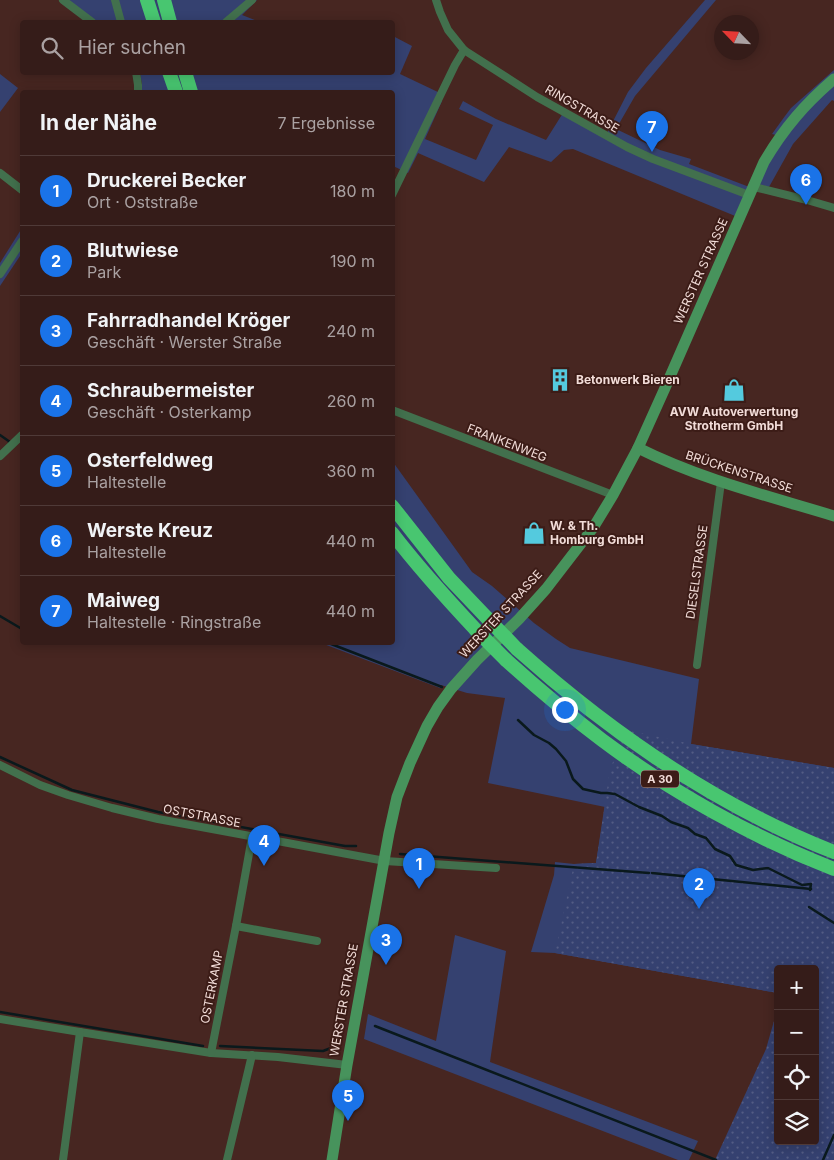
<!DOCTYPE html>
<html lang="de">
<head>
<meta charset="utf-8">
<style>
	body { margin:0; font-family:Inter,sans-serif; background:#402926; color:#f1f3f6 }
	.controls { position:absolute; right:15px; bottom:15px; display:grid; overflow:hidden; border-radius:5px; box-shadow:0 2px 12px #0003 }
	.controls button { width:45px; height:45px; display:grid; place-items:center; padding:0; border:0; border-bottom:1px solid #4f3a38; background:#351c19; color:#f1f3f6; font:25px sans-serif }
	.compass { position:absolute; left:714px; top:15px; width:45px; height:45px; border-radius:50%; background:#351c19; box-shadow:0 2px 12px #0003; rotate:295deg }
	.you { position:absolute; left:564px; top:709px; width:18px; height:18px; margin:-12px; border:4px solid #fff; border-radius:50%; background:#1a73e8; box-shadow:0 0 0 8px #1a73e833 }
	.badge { display:grid; place-items:center; width:32px; height:32px; border-radius:50%; background:#1a73e8; color:#fff; font-size:16px; font-weight:700 }
	.pin { position:absolute; translate:-50% -41px; filter:drop-shadow(0 1px 2px #0008) }
	.pin::after { content:''; position:absolute; top:26px; width:18px; height:15px; background:inherit; clip-path:polygon(0 0,100% 0,50% 100%) }
	.list { margin:0; padding:0; list-style:none }
	h2 { display:flex; justify-content:space-between; align-items:center; height:65px; margin:0; padding:0 20px; font-size:21px }
	h2 small { font-size:16px; font-weight:400; color:#aaa1a2 }
	.list li { display:grid; grid-template-columns:32px 1fr auto; gap:15px; align-items:center; box-sizing:border-box; height:70px; padding:0 20px; border-top:1px solid #4f3a38 }
	.list b { display:block; font-size:19px; white-space:nowrap }
	.list p { margin:0; font-size:16px; white-space:nowrap; color:#aaa1a2 }
	.list em { font-size:16px; font-style:normal; color:#aaa1a2 }
	.icon { flex:none; width:28px; height:28px; fill:none; stroke:currentColor; stroke-width:2; stroke-linecap:round; stroke-linejoin:round }
	.map { position:relative; flex:none; width:834px; height:1160px; overflow:hidden }
	.search { position:absolute; background:#351c19; box-shadow:0 2px 12px #0003; left:20px; top:20px; width:375px; height:55px; display:flex; align-items:center; gap:12px; box-sizing:border-box; padding:0 18px; border-radius:5px; color:#aaa1a2; font-size:19px }
	.panel { position:absolute; background:#351c19; box-shadow:0 2px 12px #0003; left:20px; top:90px; width:375px; height:555px; border-radius:5px }
	.map>svg:first-child { display:block }
	.grass { fill:#354170 }
	.park { fill:url(#park-dots) }
	.lines { fill:none; stroke-linecap:round; stroke-linejoin:round }
	.stream { stroke:#0a191c; stroke-width:2.5 }
	.minor { stroke:#42704d; stroke-width:8 }
	.secondary { stroke:#47935c; stroke-width:11 }
	.motorway { stroke:#48c670; stroke-width:14 }
	.motorway-bridge { stroke:#48c670; stroke-width:14 }
	.labels { text-anchor:middle; stroke-width:4; stroke-linejoin:round; paint-order:stroke }
	.shield { fill:#3c1c17; stroke:#bba29e; stroke-width:1 }
	.shield-label { font-size:11px; font-weight:bold; fill:#f2dcd8 }
	.street-label { font-size:12px; fill:#f2dcd8; stroke:#3c1c17 }
	.poi-label { font-size:12px; font-weight:bold; fill:#f2dcd8; stroke:#3c1c17; text-anchor:start }
</style>
</head>
<body>
<div class="map">
<svg width="834" height="1160" viewBox="0 0 834 1160">
	<defs>
		<pattern id="park-dots" width="8" height="8" patternUnits="userSpaceOnUse" patternTransform="scale(1.25)"><rect width="8" height="8" fill="#354170"/><path d="M2 2h.1M6 6h.1" fill="none" stroke="#535c84" stroke-width="1.8" stroke-linecap="round"/></pattern>
	</defs>
	<rect width="100%" height="100%" fill="#472621"/>
	<g class="grass">
		<path d="M59,0h198l-15,15 18,7h-172z"/>
		<path d="M705,0h11l-81,96 -19,33 44,21 31,9 -2,5 63,24 -12,30 -167,-69 -9,1 -13,12 -42,-15 -25,35 -66,-29 -10,20 -15,-7 -1,-74h-250v-8l-2,-11 252,-1 1,-36 19,10 -12,28 40,19 -2,5 4,3 -17,38 51,21 17,-35 -34,-16 4,-8 33,18 50,21 17,-27 42,24 23,-45 18,-24z"/>
		<path d="M834,70v31l-2,-1 -39,44 -24,43 -16,-4 23,-48 -4,-1 13,-18 6,-8z"/>
		<path d="M0,74l18,14 -18,24z"/>
		<path d="M22,228v25l-22,33v-23z"/>
		<path d="M393,462l79,110 20,14 42,37 22,16 14,9 129,31 -8,65 143,24 -19,201h-37v24l-223,-40 -24,-1 23,-77 1,-13 19,2 22,-1 9,-56 -117,-24 17,-85 -38,-5 -26,-8 -1,3 -119,-45 71,-1z"/>
		<path d="M455,935l51,16 -16,111 208,79 -9,19h-11l-314,-121 4,-25 68,27z"/>
	</g>
	<path class="park" d="M622,729l69,15 143,24v392h-119l51,-111 12,-42v134h37v-172h-37v24l-223,-40 19,-89 22,-1 13,-87z"/>
	<g class="lines">
		<g class="stream">
			<path d="M0,435l10,7 -1,1"/>
			<path d="M0,616l22,13"/>
			<path d="M326,642l116,45"/>
			<path d="M518,720l16,15 15,8 7,6 10,12 7,18 10,10 18,4h6l8,1 24,13 23,9 9,6 17,6 7,6 11,4 9,11 15,7 6,9 17,5 15,-2 34,17 9,-1 -1,6"/>
			<path d="M0,757l72,33 86,22 187,34h11"/>
			<path d="M400,854l249,19"/>
			<path d="M652,873l159,16"/>
			<path d="M809,907l25,16"/>
			<path d="M0,1012l203,34"/>
			<path d="M375,1026l341,134"/>
			<path d="M220,1046l103,5 8,-3 7,-5"/>
			<path d="M823,1160l11,-25"/>
		</g>
		<g class="minor">
			<path d="M63,0l29,22"/>
			<path d="M115,0l6,22"/>
			<path d="M436,0l4,12 8,18 16,20 73,47 90,50 26,12 96,36"/>
			<path d="M226,22l26,-22"/>
			<path d="M136,72l2,13v7"/>
			<path d="M0,173l22,17"/>
			<path d="M754,187l53,13 27,8"/>
			<path d="M392,195l63,-130 9,-15"/>
			<path d="M0,274l22,-33"/>
			<path d="M392,410l221,85"/>
			<path d="M0,456l22,-21"/>
			<path d="M697,665l24,-183"/>
			<path d="M0,765l40,20 28,10 44,13 46,11 227,42 111,7"/>
			<path d="M236,926l81,15"/>
			<path d="M0,1019l80,13 131,21 67,4 69,8"/>
			<path d="M211,1053l25,-127 16,-89"/>
			<path d="M63,1160l17,-128"/>
			<path d="M227,1160l25,-105"/>
		</g>
		<g class="secondary">
			<path d="M638,448c62,31 130,48 196,68"/>
			<path d="M332,1160l15,-95 42,-232 8,-36 13,-34 17,-37 11,-19 13,-18 26,-29 42,-41 27,-30 47,-61 20,-33 25,-47 27,-60 99,-226c20,-34 41,-58 70,-83"/>
		</g>
		<g class="motorway">
			<path d="M147,0l7,22"/>
			<path d="M164,0l6,22"/>
			<path d="M169,72l7,20"/>
			<path d="M185,72l6,20"/>
			<path d="M392,506l57,72 39,41"/>
			<path d="M392,533c26,34 55,66 84,97"/>
			<path d="M517,649c94,84 199,157 317,203"/>
			<path d="M506,660c31,28 63,55 96,80 68,51 152,98 232,129"/>
		</g>
		<g class="motorway-bridge">
			<path d="M488,619l29,30"/>
			<path d="M476,630l30,30"/>
		</g>
	</g>
	<defs>
		<symbol id="building-bare" viewBox="-9 -9 18 18"><path d="M-4-6H4V6H1V3H-1V6H-4ZM-2.5-4.3h1.7v1.8h-1.7ZM.8-4.3h1.7v1.8H.8ZM-2.5-1h1.7V.8h-1.7ZM.8-1h1.7V.8H.8Z" fill="#54cade" stroke="#3c1c17" stroke-width="2.5" paint-order="stroke"/></symbol>
		<symbol id="shop-bare" viewBox="-9 -9 18 18"><path d="M-5-2.5h2.3a2.7 3.5 0 0 1 5.4 0H5L5.5 6h-11ZM-1.5-2.5h3a1.5 2.3 0 0 0-3 0Z" fill="#54cade" stroke="#3c1c17" stroke-width="2.5" paint-order="stroke"/></symbol>
	</defs>
	<g fill-rule="evenodd">
		<use href="#building-bare" x="544" y="364" width="32" height="32"/>
		<use href="#shop-bare" x="718" y="374" width="32" height="32"/>
		<use href="#shop-bare" x="518" y="517" width="32" height="32"/>
	</g>
	<g class="labels">
		<rect class="shield" x="641" y="770.5" width="38" height="17" rx="4"/>
		<g class="shield-label">
			<text x="660" y="783">A 30</text>
		</g>
		<g class="street-label">
			<text transform="translate(582 109) rotate(30)" y="4">RINGSTRASSE</text>
			<text transform="translate(701 271) rotate(-66)" y="4">WERSTER STRASSE</text>
			<text transform="translate(507 443) rotate(21)" y="4">FRANKENWEG</text>
			<text transform="translate(739 472) rotate(18)" y="4">BRÜCKENSTRASSE</text>
			<text transform="translate(697 572) rotate(-82)" y="4">DIESELSTRASSE</text>
			<text transform="translate(501 614) rotate(-47)" y="4">WERSTER STRASSE</text>
			<text transform="translate(202 816) rotate(11)" y="4">OSTSTRASSE</text>
			<text transform="translate(212 987) rotate(-79)" y="4">OSTERKAMP</text>
			<text transform="translate(344 1000) rotate(-80)" y="4">WERSTER STRASSE</text>
		</g>
		<g class="poi-label">
			<text x="576" y="384">Betonwerk Bieren</text>
			<text x="734" y="416" text-anchor="middle">AVW Autoverwertung<tspan x="734" dy="14">Strotherm GmbH</tspan></text>
			<text x="550" y="530">W. &amp; Th.<tspan x="550" dy="14">Homburg GmbH</tspan></text>
		</g>
	</g>
</svg>
<div class="controls">
<button>+</button>
<button>−</button>
<button><svg class="icon" aria-label="locate" viewBox="0 0 24 24"><circle cx="12" cy="12" r="6"/><path d="M12 2v4M12 18v4M2 12h4M18 12h4"/></svg></button>
<button><svg class="icon" aria-label="layers" viewBox="0 0 24 24"><path d="M12 4l9 5-9 5-9-5zM3 14l9 5 9-5"/></svg></button>
</div>
<svg class="compass" viewBox="-18 -18 36 36"><path d="M0-13l5 13h-10z" fill="#e53935"/><path d="M0 13l5-13h-10z" fill="#aaa1a2"/></svg>
<div class="you"></div>
<div class="pin badge" style="left:419px;top:889px">1</div>
<div class="pin badge" style="left:699px;top:909px">2</div>
<div class="pin badge" style="left:386px;top:965px">3</div>
<div class="pin badge" style="left:264px;top:866px">4</div>
<div class="pin badge" style="left:348px;top:1121px">5</div>
<div class="pin badge" style="left:806px;top:205px">6</div>
<div class="pin badge" style="left:652px;top:152px">7</div>
<div class="search"><svg class="icon" aria-label="search" viewBox="0 0 24 24"><circle cx="10" cy="10" r="6"/><path d="M15 15l6 6"/></svg>Hier suchen</div>
<section class="panel">
<h2>In der Nähe<small>7 Ergebnisse</small></h2>
<ul class="list">
<li><span class="badge">1</span><div><b>Druckerei Becker</b><p>Ort · Oststraße</p></div><em>180 m</em></li>
<li><span class="badge">2</span><div><b>Blutwiese</b><p>Park</p></div><em>190 m</em></li>
<li><span class="badge">3</span><div><b>Fahrradhandel Kröger</b><p>Geschäft · Werster Straße</p></div><em>240 m</em></li>
<li><span class="badge">4</span><div><b>Schraubermeister</b><p>Geschäft · Osterkamp</p></div><em>260 m</em></li>
<li><span class="badge">5</span><div><b>Osterfeldweg</b><p>Haltestelle</p></div><em>360 m</em></li>
<li><span class="badge">6</span><div><b>Werste Kreuz</b><p>Haltestelle</p></div><em>440 m</em></li>
<li><span class="badge">7</span><div><b>Maiweg</b><p>Haltestelle · Ringstraße</p></div><em>440 m</em></li>
</ul>
</section>
</div>
</body>
</html>
